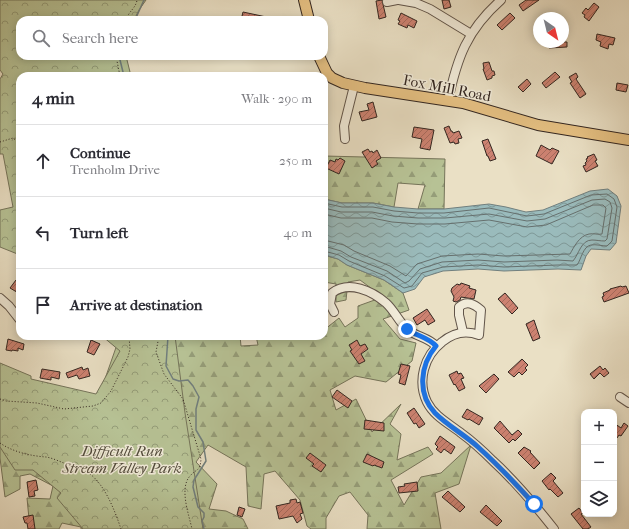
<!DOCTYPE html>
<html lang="en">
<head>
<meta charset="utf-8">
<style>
	body { margin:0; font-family:"IM FELL French Canon",serif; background:#f7f7f7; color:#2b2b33 }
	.controls { position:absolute; right:12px; bottom:12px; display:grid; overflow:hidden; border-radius:8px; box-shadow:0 2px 10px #0003 }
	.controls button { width:36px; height:36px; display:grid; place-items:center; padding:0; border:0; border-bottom:1px solid #e1e1e2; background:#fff; color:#2b2b33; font:20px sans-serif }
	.compass { position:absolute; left:533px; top:12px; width:36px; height:36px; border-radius:50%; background:#fff; box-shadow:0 2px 10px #0003; rotate:145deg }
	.stop { position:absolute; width:12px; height:12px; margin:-9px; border:3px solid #1a73e8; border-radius:50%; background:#fff }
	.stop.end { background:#1a73e8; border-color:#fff; box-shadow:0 1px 4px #0008 }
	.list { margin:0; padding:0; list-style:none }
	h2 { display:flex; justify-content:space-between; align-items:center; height:52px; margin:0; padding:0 16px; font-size:17px }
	h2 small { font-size:13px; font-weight:400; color:#7c7c81 }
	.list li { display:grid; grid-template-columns:26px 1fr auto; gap:12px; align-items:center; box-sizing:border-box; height:72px; padding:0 16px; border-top:1px solid #e1e1e2 }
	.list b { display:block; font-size:15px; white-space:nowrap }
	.list p { margin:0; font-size:13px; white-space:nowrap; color:#7c7c81 }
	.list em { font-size:13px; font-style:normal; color:#7c7c81 }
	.icon { flex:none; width:22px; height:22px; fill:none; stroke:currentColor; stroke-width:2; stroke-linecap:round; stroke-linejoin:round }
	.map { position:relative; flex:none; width:629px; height:529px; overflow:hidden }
	.search { position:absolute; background:#fff; box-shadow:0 2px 10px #0003; left:16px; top:16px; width:312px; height:44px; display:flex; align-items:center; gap:10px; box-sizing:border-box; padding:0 14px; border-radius:12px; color:#7c7c81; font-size:15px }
	.panel { position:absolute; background:#fff; box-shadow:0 2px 10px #0003; left:16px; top:72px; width:312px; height:268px; border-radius:12px }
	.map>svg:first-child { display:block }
	.forest { fill:url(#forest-firs); stroke:#75745a }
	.park { fill:url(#park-crowns); stroke:#75745a }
	.water { fill:url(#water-waves); stroke:#717f7e }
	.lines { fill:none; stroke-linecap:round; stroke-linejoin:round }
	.shore { stroke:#66706e; stroke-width:1 }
	.stream { stroke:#717f7e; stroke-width:1.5 }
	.building { fill:url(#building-hatch); stroke:#332620 }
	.minor-casing { stroke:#615449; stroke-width:10 }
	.major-casing { stroke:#332620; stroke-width:12 }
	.path { stroke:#332620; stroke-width:1; stroke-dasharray:1 2; stroke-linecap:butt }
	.minor { stroke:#f1ebd9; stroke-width:8 }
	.major { stroke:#e5c082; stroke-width:10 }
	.route { stroke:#1a73e8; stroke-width:5 }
	.labels { text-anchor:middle; stroke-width:3; stroke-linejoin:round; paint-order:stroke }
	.street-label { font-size:15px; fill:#332620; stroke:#f1ebd9 }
	.park-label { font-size:15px; font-style:italic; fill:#544d3d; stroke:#f1ebd9 }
</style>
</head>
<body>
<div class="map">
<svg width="629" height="529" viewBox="0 0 629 529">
	<defs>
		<pattern id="forest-firs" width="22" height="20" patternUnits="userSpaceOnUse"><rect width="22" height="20" fill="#b7c295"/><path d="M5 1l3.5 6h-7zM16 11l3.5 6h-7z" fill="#959d79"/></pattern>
		<pattern id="park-crowns" width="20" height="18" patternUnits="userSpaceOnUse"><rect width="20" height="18" fill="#b7c295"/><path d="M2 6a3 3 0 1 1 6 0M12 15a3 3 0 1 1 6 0" fill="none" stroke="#959d79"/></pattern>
		<pattern id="water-waves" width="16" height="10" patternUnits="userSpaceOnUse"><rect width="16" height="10" fill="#9abbbc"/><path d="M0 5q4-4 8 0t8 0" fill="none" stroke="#7e9898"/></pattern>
		<pattern id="building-hatch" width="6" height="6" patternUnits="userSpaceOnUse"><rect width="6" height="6" fill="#cd8271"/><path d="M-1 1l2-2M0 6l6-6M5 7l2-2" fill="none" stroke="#a76a5c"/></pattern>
	</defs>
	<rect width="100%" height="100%" fill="#eae0c5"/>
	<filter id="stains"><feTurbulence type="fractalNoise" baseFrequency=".005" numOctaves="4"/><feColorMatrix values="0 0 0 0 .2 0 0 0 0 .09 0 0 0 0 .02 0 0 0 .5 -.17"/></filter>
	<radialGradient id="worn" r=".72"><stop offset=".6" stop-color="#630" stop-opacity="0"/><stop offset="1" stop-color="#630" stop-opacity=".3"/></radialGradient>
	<g class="forest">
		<path d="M324,156l121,3 -1,50h-26l7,-24 -27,-2 -4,24 -21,-4h-31l-18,-4z"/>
		<path d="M324,255l14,4 9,6 37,15 19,13 6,17 -26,9 17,20 16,4 -4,18 -26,21 -31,-6 -25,14 6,20 20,-11 16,33 29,-28 -11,20 11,10 -4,26 31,-13 5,7 -42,26 13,25 17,-28 20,-4 30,-28 -12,39 -24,9 6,36h-74l1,-14 -18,-23 -11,4 -13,22v11h-15l-4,-3 -7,-26 -25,-29 -11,3 -3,35 -13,-3 -2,-39 -38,-22 -12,17 21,22 -8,25 17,2 17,8 5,10h-167v-2l-19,-4 -3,6h-29l-3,-31 23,1 3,-13 -23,-12 -10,2v13l-15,8 -5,-39v-12l92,-30 28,-80h120l1,10 17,-1 -2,-9h56l2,2 3,-2h7v-6l15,-12 6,9 13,-9v-12l25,-9 -23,-17 -12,2 -2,18 -10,2v-18l-12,-2z"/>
	</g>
	<g class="park">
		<path d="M0,0h146l-7,10 -5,10h-114v36h106l5,20h-111v179l-20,-8v-37l13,-3 -10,-53h-3v-75l3,-5 -3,-4z"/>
		<path d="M102,336h73l10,77 18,116h-120l-26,-31 4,-5 -28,-23h-18l-15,-23v-84l31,13v3l65,15 24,-43z"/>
	</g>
	<path class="water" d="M608,189l9,7 4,10 -5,37 -6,7 -19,-1 -5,7 -5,14 -23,-1 -54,2 -26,-2 -35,2 -19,6 -9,12 -12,4 -19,-13 -37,-15 -9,-6 -14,-4v-56l18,4h31l21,4 24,2h26l45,-5 17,3 20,5 17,-2 47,-19z"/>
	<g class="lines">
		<g class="shore">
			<path d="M324,203l18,4h31l21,4 24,2h26l45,-5 38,8 17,-2 47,-19 16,-1 7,5 3,8 -5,34 -5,5c-5,0 -11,-2 -16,-1 -8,1 -10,15 -14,20h-19l-54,2 -26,-2 -35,2 -21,6 -10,13 -8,2 -19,-12 -36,-15 -10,-6 -15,-4"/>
			<path d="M324,208l17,4h31l21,4 25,2h27l44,-4 38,7 18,-2 47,-19 13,-1 5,3 2,6 -5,31 -2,2c-5,0 -9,-1 -13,-1 -11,0 -13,14 -19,21l-16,-1 -53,2 -26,-2 -36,2 -22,7 -11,12 -4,2 -18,-12 -36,-14 -10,-6 -17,-5"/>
			<path d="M324,214l17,4h31l20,4 26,2h27l44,-4 38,7 19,-2 47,-20h10l3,3 -4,26c-4,1 -8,-1 -13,0 -10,2 -15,13 -19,20l-66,2 -26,-2 -36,2 -25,8 -11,12 -16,-10 -36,-15 -10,-6 -20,-5"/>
		</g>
		<g class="stream">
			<path d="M135,20l9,-20"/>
			<path d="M119,56l5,20"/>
			<path d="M168,336l-2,30 7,13 6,2 9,-1 5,6 6,11 -3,12v21l7,12 3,19 -12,19 -1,7 5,20 6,6v4l-2,4 2,8"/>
		</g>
	</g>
	<g class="building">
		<path d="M382,0l4,17 -7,2 -3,-18z"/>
		<path d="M442,0h7l2,7 -7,2z"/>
		<path d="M526,0h13l-16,11 -4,-6z"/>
		<path d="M594,3l5,4 -10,14 -5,-4 1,-2 -3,-2 4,-5 2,2z"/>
		<path d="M243,12l28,6 -1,2h-29z"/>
		<path d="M401,13l16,8 -3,7 -6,-3 -1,3 -9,-4 2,-3 -2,-1z"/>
		<path d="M510,13l5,5 -13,12 -5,-5z"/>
		<path d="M597,34l18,4 -2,7 -4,-1 -1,5 -8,-3 1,-4 -5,-2z"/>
		<path d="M549,42h18v5l-18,1z"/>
		<path d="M489,62l3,9h2l1,4 -3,1v2l-5,2 -4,-11h1l-1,-6z"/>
		<path d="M555,72l5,5 -14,11 -4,-5z"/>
		<path d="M576,73l2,4 -2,2 10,15 -6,4 -10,-15 2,-1 -3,-5z"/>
		<path d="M527,79l4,5 -8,8 -5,-5z"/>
		<path d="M617,83l11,2 -2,7 -10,-2z"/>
		<path d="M373,102l4,15 -15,4 -3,-9 10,-2 -2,-6z"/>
		<path d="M449,126l2,5h1l1,2 6,-2 3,7 -4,1 1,4 -4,1 -1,-2 -4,1 -6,-15z"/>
		<path d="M414,127l20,3 -4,20 -10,-2 2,-9 -10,-2z"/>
		<path d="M488,139l8,20 -6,2 -2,-5h-1l-5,-15z"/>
		<path d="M541,145l9,5 2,-2 7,3 -7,13 -16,-8z"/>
		<path d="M368,149l2,3 2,-1 1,2 4,-3 4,8 -5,3 2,3 -6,4 -10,-16z"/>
		<path d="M594,154l3,6 -2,1 3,5 -12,6 -3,-6 3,-1 -1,-2 2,-2 -1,-2 2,-1 -1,-1z"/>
		<path d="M340,158l5,3 -6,13 -13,-6 4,-8 5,2 1,-3 2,1z"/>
		<path d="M16,280l4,4v10l-10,-6z"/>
		<path d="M461,283l9,3 -1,2 7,2 -2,9 -13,-2 -1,3 -4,2 -3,-1 1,-4 -3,-6 1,-3 5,-4 3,1z"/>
		<path d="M621,286l1,1 4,-1 3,7 -25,9 -2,-5 2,-1 -1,-3 7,-3v-1z"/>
		<path d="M505,293l13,15 -6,6 -14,-15z"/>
		<path d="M427,309l8,12 -7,4 -3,-5 -8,5 -4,-7z"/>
		<path d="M534,320l6,18 -7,3 -7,-17z"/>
		<path d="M8,339l16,5 -1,6 -5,-2v3l-6,-1v1l-6,-1z"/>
		<path d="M91,340l9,4 -6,11 -7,-3z"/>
		<path d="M357,340l3,6 5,-2 3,5 -7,5 4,7 -6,3 -9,-13 2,-1 -3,-5z"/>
		<path d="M522,359l6,6 -3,3 2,2 -5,5 -3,-3 -5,5 -6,-5z"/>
		<path d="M401,364l9,2 -5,19 -6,-2 2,-8 -3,-1z"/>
		<path d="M600,366l3,4 2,-2 4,5 -5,4 -4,-4 -6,6 -4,-5z"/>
		<path d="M82,367l1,3 5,-2 2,8 -11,3 -2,-4 -9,3 -2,-5z"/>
		<path d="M42,369l18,3 -1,7 -8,-2v3l-11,-2z"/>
		<path d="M457,371l1,3 3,-1 3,5 -3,1 4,9 -6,3 -4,-7 -1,1 -5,-10z"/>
		<path d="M494,374l5,5 -13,14 -7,-7z"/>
		<path d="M337,390l15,11 -4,7 -16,-11z"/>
		<path d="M414,408l11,16 -6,4 -3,-5 -2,1 -7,-11z"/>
		<path d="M467,409l16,9 -4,7 -10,-6 -1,1 -6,-3z"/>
		<path d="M365,420l19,3v8l-20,-2z"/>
		<path d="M500,421l12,14 6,-5 4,4 -7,7 -2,-2 -4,4 -15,-15z"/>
		<path d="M614,423l7,5 3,-5 4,3 -7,10 -2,-1 -2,3 -3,-2z"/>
		<path d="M440,436l15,11 -4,7 -7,-5 -3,4 -5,-4 2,-2 -3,-3z"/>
		<path d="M524,447l7,4 -1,1 10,11 -6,6 -16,-16z"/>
		<path d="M310,453l16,12 -5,7 -9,-6 2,-2 -8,-6z"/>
		<path d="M367,454l17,8 -2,6 -8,-3 -1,1 -10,-4z"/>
		<path d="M551,473l5,5 -3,3 10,12 -5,4 -8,-8 -1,1 -7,-9z"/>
		<path d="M36,480l2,10 -4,1 1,5 -6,1 -2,-15z"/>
		<path d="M417,482l1,9 -19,2 -1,-6 7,-1 -1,-2z"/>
		<path d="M448,491l17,16 -5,5 -18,-15z"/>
		<path d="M296,499l1,4 3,-1 3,11 -3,1 2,5 -5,4 -4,-7 -14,3 -3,-13 14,-3v-3z"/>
		<path d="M486,505l16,16 -5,5 -17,-14z"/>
		<path d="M239,507l6,2 -3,8 -5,-2z"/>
		<path d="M579,508l4,5 -2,1 10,13 -3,2h-5l-12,-15z"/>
		<path d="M33,515l2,14h-7l-1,-6h-2l-2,-6z"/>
	</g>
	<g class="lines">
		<defs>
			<g id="minor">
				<path d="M399,0l17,3 14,6 41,25"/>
				<path d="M387,2l10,-2"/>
				<path d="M448,101c9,-43 19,-71 53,-101"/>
				<path d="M345,139l-1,-13 10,-40"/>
				<path d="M0,298l9,8 11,14"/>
				<path d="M334,312l-4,-8 2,-11c17,-13 40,-2 54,10 8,7 13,19 21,26 9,8 21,8 29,17"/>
				<path d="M463,332l-4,-17v-8c8,-7 15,-3 22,3l-2,25c-13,-5 -25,-3 -37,7 -18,14 -25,39 -15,60 7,14 21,21 34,31 11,8 22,18 32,28 22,20 42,44 61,68"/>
				<path d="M620,397l9,6"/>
			</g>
			<g id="major">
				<path d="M304,0l5,20"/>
				<path d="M319,56l8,17 5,5 11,5 22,5 98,15 75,22 91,15"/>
			</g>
		</defs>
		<use href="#minor" class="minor-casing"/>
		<use href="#major" class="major-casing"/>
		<g class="path">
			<path d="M126,20c2,-8 10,-12 11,-20"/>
			<path d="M116,56l4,20"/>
			<path d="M0,142l13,-4 5,4 2,4"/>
			<path d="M159,336l-3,16 8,22 19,25 18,60c-1,13 -4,9 -11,17 -11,12 -1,39 2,53"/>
			<path d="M0,399l6,2 31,2 27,6 29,-3 8,-3 10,-12 17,-34 2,-8 -1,-13"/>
			<path d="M0,443c13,9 31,13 46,14 7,1 14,5 21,7 6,2 14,4 20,8 17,10 28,39 34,57"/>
		</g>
		<use href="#minor" class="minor"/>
		<use href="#major" class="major"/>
	</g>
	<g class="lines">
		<path class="route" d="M407,329c9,7 21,8 29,17 -16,19 -19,48 -1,67 13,13 30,22 43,34 20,18 38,37 56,57"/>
	</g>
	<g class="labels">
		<g class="street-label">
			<text transform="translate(447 88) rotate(11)" y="5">Fox Mill Road</text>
		</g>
		<g class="park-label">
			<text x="122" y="456">Difficult Run<tspan x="122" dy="17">Stream Valley Park</tspan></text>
		</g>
	</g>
	<rect width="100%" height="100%" filter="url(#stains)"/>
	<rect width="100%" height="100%" fill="url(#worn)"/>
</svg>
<div class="controls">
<button>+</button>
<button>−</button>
<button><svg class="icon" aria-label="layers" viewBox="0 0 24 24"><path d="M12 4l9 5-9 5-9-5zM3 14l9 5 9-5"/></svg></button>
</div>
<svg class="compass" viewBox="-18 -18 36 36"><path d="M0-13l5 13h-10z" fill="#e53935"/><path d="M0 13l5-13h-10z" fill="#7c7c81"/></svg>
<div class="stop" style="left:534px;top:504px"></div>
<div class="stop end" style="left:407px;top:329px"></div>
<div class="search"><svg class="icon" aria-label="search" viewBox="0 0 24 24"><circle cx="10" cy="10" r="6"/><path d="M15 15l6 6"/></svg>Search here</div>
<section class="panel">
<h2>4 min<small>Walk · 290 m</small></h2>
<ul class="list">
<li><svg class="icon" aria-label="ahead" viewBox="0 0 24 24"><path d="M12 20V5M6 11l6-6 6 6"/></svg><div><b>Continue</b><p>Trenholm Drive</p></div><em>250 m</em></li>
<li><svg class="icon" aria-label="left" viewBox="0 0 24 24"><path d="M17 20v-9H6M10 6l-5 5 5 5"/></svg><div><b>Turn left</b></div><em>40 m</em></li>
<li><svg class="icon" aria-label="arrive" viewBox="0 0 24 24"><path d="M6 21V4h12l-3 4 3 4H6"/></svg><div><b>Arrive at destination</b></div></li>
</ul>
</section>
</div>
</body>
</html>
